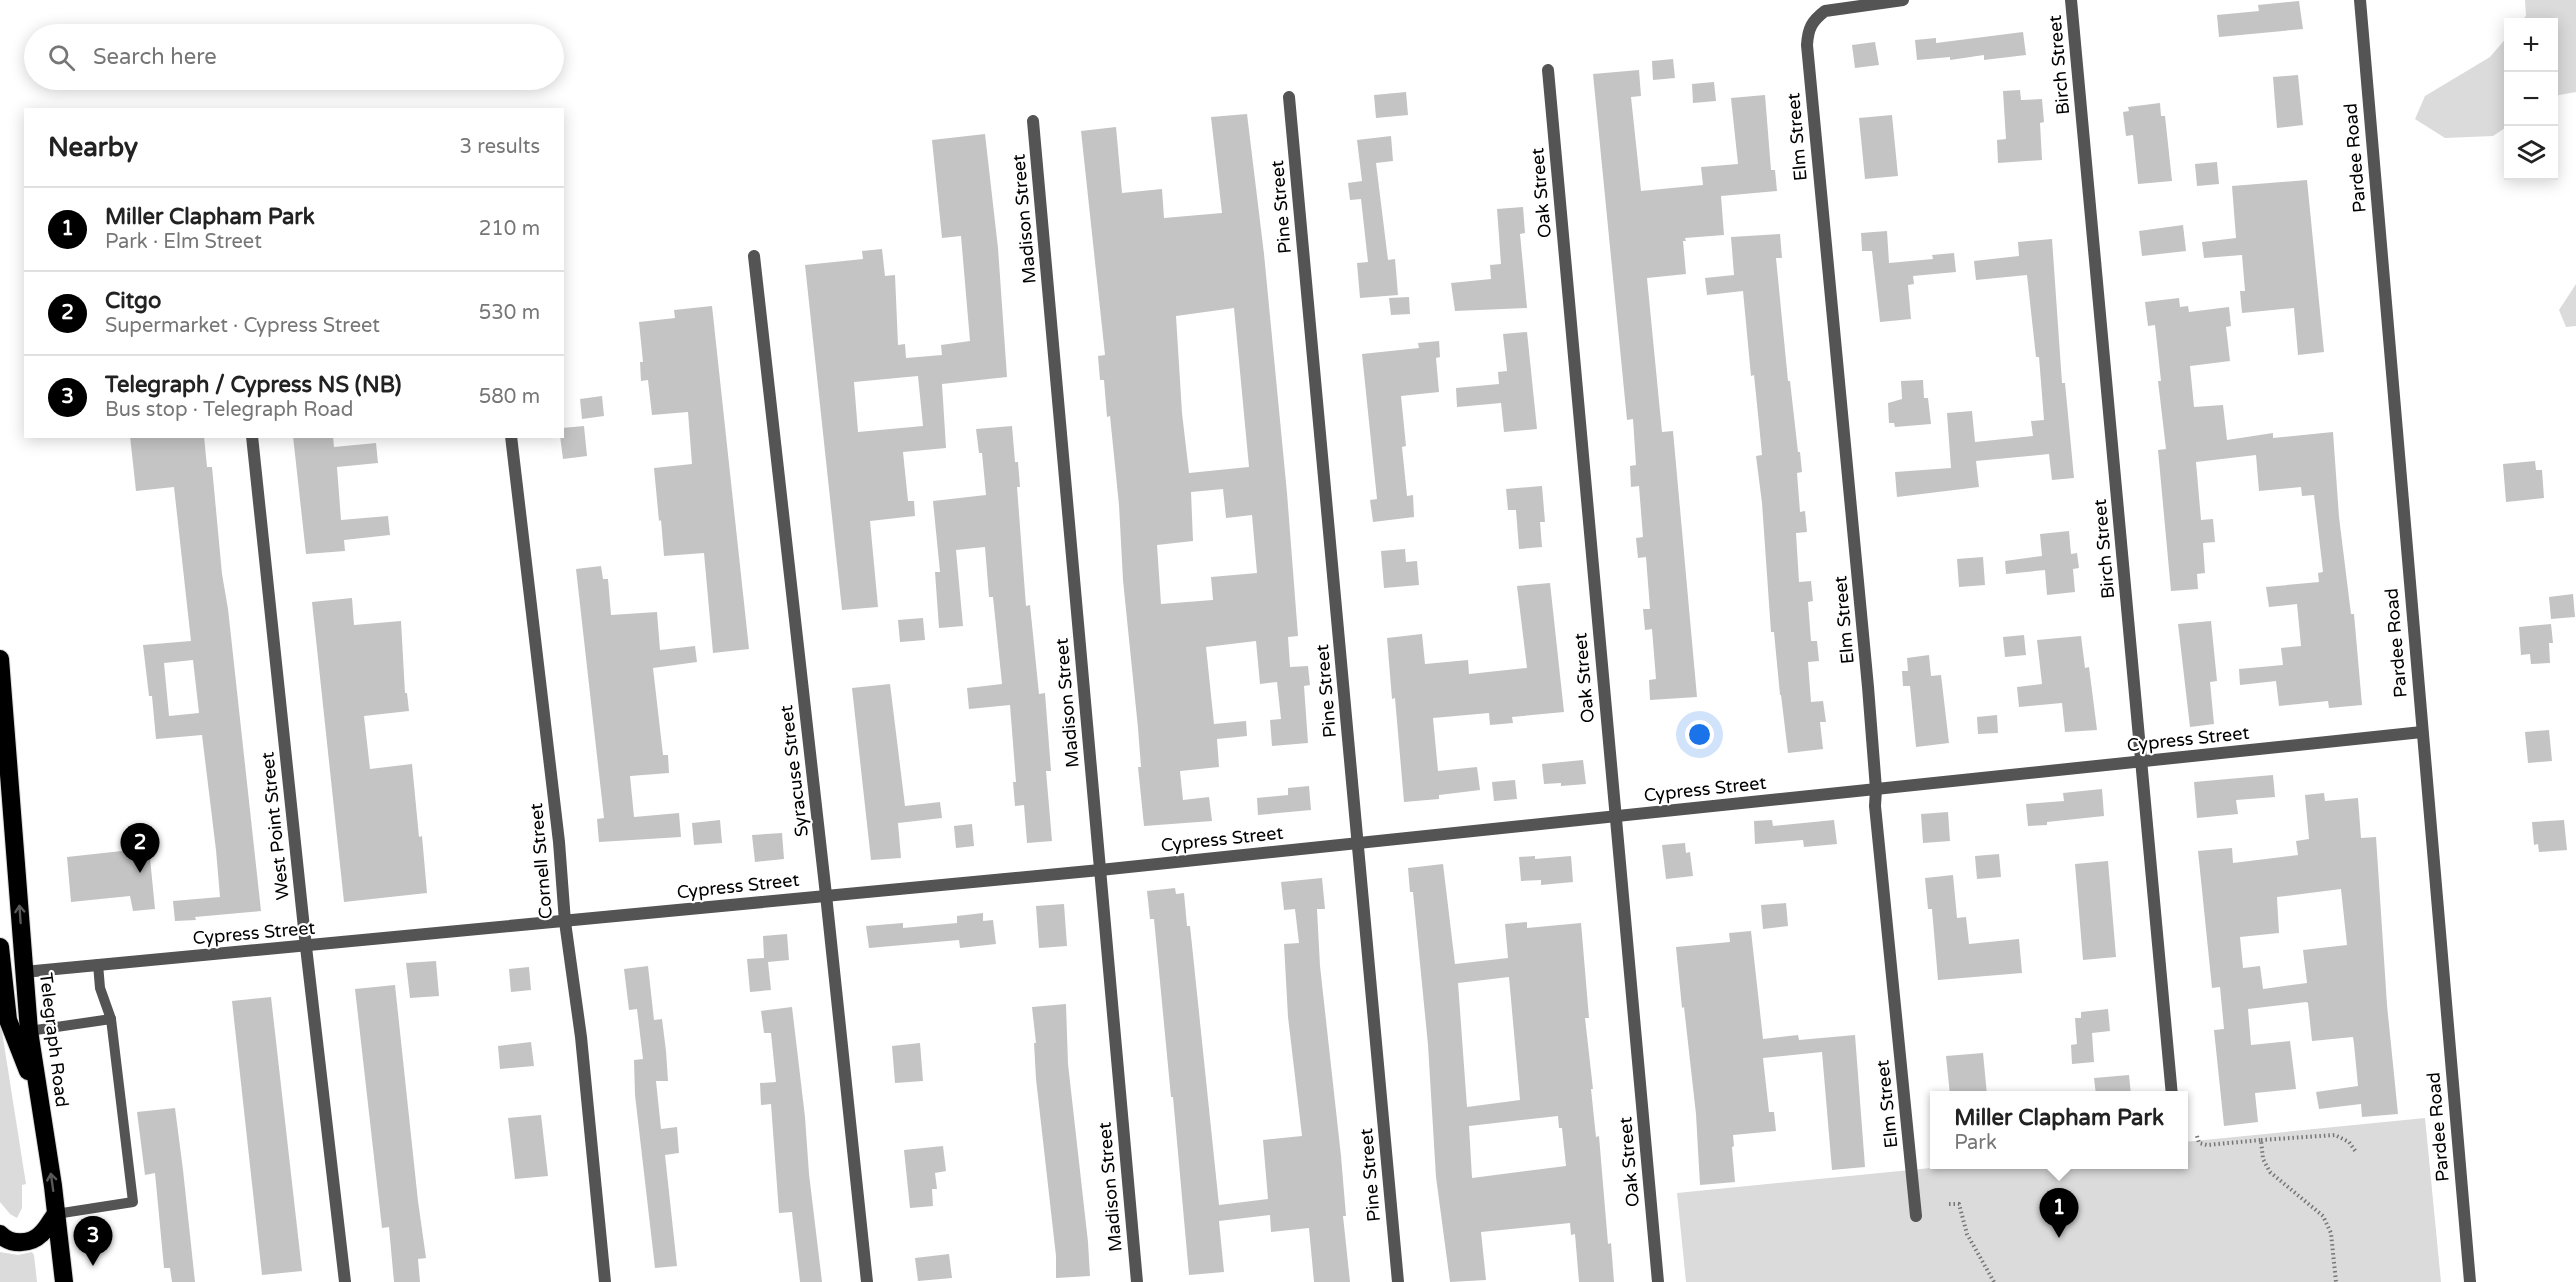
<!DOCTYPE html>
<html lang="en">
<head>
<meta charset="utf-8">
<style>
	body { margin:0; font-family:"Varela Round",sans-serif; background:#f2f2f2; color:#222 }
	.controls { position:absolute; right:18px; top:18px; display:grid; overflow:hidden; border-radius:0px; box-shadow:0 3px 15px #0003 }
	.controls button { width:54px; height:54px; display:grid; place-items:center; padding:0; border:0; border-bottom:2px solid #e0e0e0; background:#fff; color:#222; font:30px sans-serif }
	.you { position:absolute; left:1700px; top:735px; width:21px; height:21px; margin:-15px; border:4px solid #fff; border-radius:50%; background:#1a73e8; box-shadow:0 0 0 9px #1a73e833 }
	.badge { display:grid; place-items:center; width:39px; height:39px; border-radius:50%; background:#000; color:#fff; font-size:20px; font-weight:700 }
	.pin { position:absolute; translate:-50% -50px; filter:drop-shadow(0 2px 3px #0008) }
	.pin::after { content:''; position:absolute; top:32px; width:21px; height:18px; background:inherit; clip-path:polygon(0 0,100% 0,50% 100%) }
	.popup { position:absolute; left:1930px; top:1091px; width:258px; height:78px; box-sizing:border-box; display:grid; place-content:center; border-radius:0px; background:#fff; filter:drop-shadow(0 2px 4px #0005); font-size:20px; white-space:nowrap; color:#767676 }
	.popup b { font-size:22px; color:#222 }
	.popup::after { content:''; position:absolute; left:50%; top:100%; margin-left:-12px; border:12px solid transparent; border-top-color:#fff }
	.list { margin:0; padding:0; list-style:none }
	h2 { display:flex; justify-content:space-between; align-items:center; height:78px; margin:0; padding:0 24px; font-size:26px }
	h2 small { font-size:20px; font-weight:400; color:#767676 }
	.list li { display:grid; grid-template-columns:39px 1fr auto; gap:18px; align-items:center; box-sizing:border-box; height:84px; padding:0 24px; border-top:2px solid #e0e0e0 }
	.list b { display:block; font-size:22px; white-space:nowrap }
	.list p { margin:0; font-size:20px; white-space:nowrap; color:#767676 }
	.list em { font-size:20px; font-style:normal; color:#767676 }
	.icon { flex:none; width:33px; height:33px; fill:none; stroke:currentColor; stroke-width:2; stroke-linecap:round; stroke-linejoin:round }
	.map { position:relative; flex:none; width:2576px; height:1282px; overflow:hidden }
	.search { position:absolute; background:#fff; box-shadow:0 3px 15px #0003; left:24px; top:24px; width:540px; height:66px; display:flex; align-items:center; gap:15px; box-sizing:border-box; padding:0 21px; border-radius:33px; color:#767676; font-size:22px }
	.panel { position:absolute; background:#fff; box-shadow:0 3px 15px #0003; left:24px; top:108px; width:540px; height:330px; border-radius:0px }
	.map>svg:first-child { display:block }
	.green { fill:#dbdbdb }
	.building { fill:#c4c4c4; fill-rule:evenodd }
	.lines { fill:none; stroke-linecap:round; stroke-linejoin:round }
	.highway-casing { stroke:#dbdbdb; stroke-width:20 }
	.path { stroke:#767676; stroke-width:4; stroke-dasharray:1.5 3; stroke-linecap:butt }
	.lane { stroke:#545454; stroke-width:10 }
	.street { stroke:#545454; stroke-width:12 }
	.highway { stroke:#000; stroke-width:18 }
	.oneway { stroke:#595959 }
	.labels { text-anchor:middle; stroke-width:4.5; stroke-linejoin:round; paint-order:stroke }
	.street-label { font-size:18px; fill:#000; stroke:#fff }
</style>
</head>
<body>
<div class="map">
<svg width="2576" height="1282" viewBox="0 0 2576 1282">
	<rect width="100%" height="100%" fill="#fff"/>
	<g class="green">
		<path d="M2525,0h51v92l-22,4v-74h-34l6,-6z"/>
		<path d="M2508,36v90l-15,10 -48,2 -30,-19 10,-23 65,-39z"/>
		<path d="M2576,284v42l-10,1 -7,-17z"/>
		<path d="M0,1019l26,165 -4,1v23l-5,10 -7,-4 -10,-12z"/>
		<path d="M2425,1118l16,164h-755l-9,-89 284,-28 223,-1v-22z"/>
		<path d="M0,1252l18,3 14,-3 2,3 3,27h-37z"/>
	</g>
	<g class="building">
		<path d="M2299,1l4,28 -84,8 -2,-22 42,-4 -1,-6z"/>
		<path d="M2023,32l3,23 -42,5v-5l-34,5v-3l-33,3 -2,-20 21,-2v5z"/>
		<path d="M1875,42l4,23 -24,3 -3,-23z"/>
		<path d="M1673,59l2,19 -22,2 -1,-19z"/>
		<path d="M1639,70l2,26 -10,1 10,94 62,-6 -2,-18 37,-3 -7,-66 34,-3 6,75h4l2,21 -56,5 3,39 -39,3 1,3h-3l3,33 -39,4 15,154 11,-1 24,266 -47,3 -1,-20 7,-1 -4,-50 -7,1 -2,-21h7l-4,-52 -8,1 -2,-20 7,-1 -4,-51 -8,1 -1,-21 6,-1 -3,-46 -6,1 -34,-346z"/>
		<path d="M2298,75l5,50 -26,3 -4,-51z"/>
		<path d="M1714,82l2,19 -23,2 -1,-19z"/>
		<path d="M2020,90l1,10 21,-1 2,23 -4,1 2,37 -44,3 -1,-23 9,-1 -3,-48z"/>
		<path d="M1406,92l2,23 -32,3 -2,-23z"/>
		<path d="M2160,103l1,13h4l7,65 -34,3 -5,-49 -7,1 -3,-24 6,-1 -1,-4z"/>
		<path d="M1247,114l17,140 23,239 11,143 -10,1 2,30 18,-1 2,19 -6,1 4,57 -36,3 -2,-26 11,-1 -4,-37 -17,2 -4,-43 -50,6 8,77 32,-3 1,15 -30,3 2,28 -39,4 3,29 26,-3 3,24 -68,5 -6,-59h3l-3,-39 -15,-148 -4,-75 -9,-89 -3,1 -3,-37h-4l-2,-24 7,-1 -24,-224 35,-4 6,66 40,-4 2,29 58,-5 -11,-96zM1234,308l15,159 -60,6 -7,-60 -6,-97zM1223,489l3,29 26,-3 5,58 -46,4 2,23 -52,4 -4,-59 36,-4 -2,-49z"/>
		<path d="M1892,115l6,61 -33,3 -6,-61z"/>
		<path d="M985,134l13,114 9,129 -65,7 4,64 -43,4 5,49h6l1,15 -45,5 8,86 -36,3 -37,-345 58,-6 -1,-8 20,-2 3,27 10,-1 3,70 7,-1 1,14 36,-3 -1,-10 29,-4 -9,-105 -19,2 -10,-98zM918,376l5,50 -65,6 -4,-50z"/>
		<path d="M1391,136l2,25 -17,2 12,97 7,-1 3,36 -38,3 -3,-35 11,-1 -7,-63 -11,1 -2,-17 14,-2 -5,-41z"/>
		<path d="M2217,162l2,22 -22,2 -2,-22z"/>
		<path d="M2307,180l17,172 -26,3 -4,-47 -52,5 -2,-22h5l-3,-36 -38,3 -2,-16 34,-4 -4,-52z"/>
		<path d="M1523,207l2,26 -5,1 7,74 -72,3 -4,-28 40,-4 -1,-14 11,-1 -4,-55z"/>
		<path d="M2183,225l3,26 -44,5 -3,-25z"/>
		<path d="M1887,231l2,32 44,-4 -1,-4 22,-2 2,19 -43,4 1,8 -6,1 3,34 -31,3 -8,-71h-10l-1,-18z"/>
		<path d="M1780,234l2,24h-6l12,123h2l8,71h2l2,20 -5,1 3,39 5,-1 2,21 -11,1 3,49 12,-1 2,20 -5,1 3,39h6l2,20 -11,1 3,40 12,-1 3,21h-6l3,27 -35,4 -7,-58h-1l-6,-63h-3l-9,-129 -6,-47 6,-1 -3,-31 -5,-49 -3,1 -8,-85 -36,4 -2,-17 29,-3 -3,-38z"/>
		<path d="M2052,239l10,144h3l9,95 -22,2 -3,-26 -73,7 3,26 -82,10 -2,-25 56,-4 -4,-55 25,-2 3,31 58,-6 -2,-15 13,-1 -5,-63h-3l-9,-82 -51,5 -2,-19 45,-5 -1,-14z"/>
		<path d="M1409,297l1,17 -19,1 -2,-17z"/>
		<path d="M2179,298l1,9 8,-1 1,6 40,-5 2,19 -5,1 4,34 -40,5 4,41 29,-2 4,35 46,-7v5l60,-6 6,85 12,97h3l8,91 -33,3 -1,-7 -49,5 -3,-25 -36,4 -1,-16 44,-4 -2,-17 20,-2 -4,-42 -28,3 -3,-20 53,-5 -1,-9 5,-1 -9,-77 -12,1 -1,-9 -42,4 -3,-36 -60,7 5,58 12,-1 2,23 -12,1 2,30 -8,1 1,15 -27,2 -13,-141 8,-1 -8,-68h3l-6,-56 -7,1 -3,-24z"/>
		<path d="M712,306l37,343 -36,4 -9,-100 -40,3 -3,-36 -2,1 -5,-53 38,-4 -4,-52 -36,3 -4,-35 -7,1 -1,-19h3l-4,-40 36,-4 -1,-8z"/>
		<path d="M1527,332l10,97 -33,3 -3,-29 -44,4 -1,-19 43,-4 -1,-12 9,-1 -4,-37z"/>
		<path d="M1439,341l1,16 -4,1 3,34 -38,4 5,50 -4,1 5,49 6,-1 1,22 -41,5 -3,-22 7,-1 -15,-145 57,-6 -1,-5z"/>
		<path d="M1923,380l1,18h4l3,26 -36,3 -1,-4h-5l-1,-20 14,-4 -1,-18z"/>
		<path d="M602,396l2,20 -22,3 -2,-20z"/>
		<path d="M584,426l3,30 -24,3 -3,-23h2v-8z"/>
		<path d="M1012,426l3,36h3l2,25h-3l9,119 4,-1 9,89 6,-1 6,78h-5l6,70 -25,2 -3,-38 -9,1 -2,-24h3l-6,-77 -41,4 -2,-21 35,-4 -9,-87h-4l-4,-50 -29,3 7,76 -24,2 -4,-56h5l-7,-71 53,-6 -4,-42h-3l-3,-24z"/>
		<path d="M130,436h74l3,31h5l10,107 6,35 33,302 -66,6 1,3 -21,1 -2,-20 47,-4 -4,-47 -14,-115 -46,4 -4,-43h-3l-6,-51 48,-4 -17,-154 -38,4zM193,660l6,53 -30,3 -5,-53z"/>
		<path d="M293,436h40l1,11 42,-4 2,20 -41,4 4,53 47,-4 2,19 -46,5 1,11 -39,3z"/>
		<path d="M2535,461l1,9h6l2,28 -38,4 -3,-38z"/>
		<path d="M1542,486l3,36h-5l2,25 -23,2 -3,-39h-8l-2,-21z"/>
		<path d="M2069,531l2,23 6,-1 2,15 -6,1 2,23 -28,3 -2,-25 -39,4 -1,-13 37,-5 -2,-22z"/>
		<path d="M1405,549l1,13 11,-1 2,24 -35,3 -3,-37z"/>
		<path d="M1983,557l2,28 -26,2 -2,-28z"/>
		<path d="M601,566l2,13h5l3,36 46,-3 3,38 35,-4 2,16 -44,6 10,87h5l1,18 -39,3 4,41 45,-4 2,24 -82,5 -2,-23 7,-1 -28,-249z"/>
		<path d="M1550,583l14,129 -52,5 1,6 -23,2 -1,-12 -56,5 5,53 39,-4 3,23 -41,5v4l-35,3 -9,-104 -3,1 -5,-61 35,-4 3,30 43,-4 1,14 58,-6 -10,-82z"/>
		<path d="M2573,594l2,23 -24,2 -2,-22z"/>
		<path d="M352,598l2,27 47,-4 4,72h2l2,18 -45,5 6,53 42,-5 7,73 3,-1 5,57 -83,9 -32,-300z"/>
		<path d="M923,618l2,22 -25,2 -2,-22z"/>
		<path d="M2211,621l6,60 -7,1 4,42 -24,3 -12,-103z"/>
		<path d="M2551,624l2,19h-4l1,20 -19,1 -1,-10 -9,1 -2,-28z"/>
		<path d="M2024,635l2,20 -21,2 -2,-20z"/>
		<path d="M2081,636l4,32 4,-1 8,63 -32,2 -3,-29 -43,4 -2,-20 25,-3 -5,-44z"/>
		<path d="M1929,655l2,21 10,-1 8,68 -33,4 -6,-61h-7l-1,-15h6l-1,-13z"/>
		<path d="M890,684l15,122 35,-4 2,16 -44,5 3,35 -30,2 -19,-172z"/>
		<path d="M1997,715l1,18 -20,1 -1,-17z"/>
		<path d="M2549,730l3,31 -24,2 -3,-31z"/>
		<path d="M1583,760l3,24 -25,2v-3l-17,1 -2,-20z"/>
		<path d="M2273,775l2,22 -39,3 2,14 -41,4 -3,-36z"/>
		<path d="M1515,780l2,19 -23,2 -2,-19z"/>
		<path d="M1309,786l2,24 -53,5 -1,-17 31,-3v-7z"/>
		<path d="M2102,789l2,27 -57,6v3l-19,1 -2,-22 38,-3 -1,-8z"/>
		<path d="M2324,793l1,8 33,-3 3,40 15,-1 11,168 11,109 -36,3 -1,-13 -42,5 -3,-17 42,-6 -4,-42 -1,-7 -41,4 -4,-38 -2,-1 -58,7 3,36 39,-4 6,48 -41,4 3,29 -34,4 -10,-96 10,-1 -4,-42 -8,1 -14,-137 34,-3 1,15 65,-8 -2,-14 13,-2 -4,-44zM2341,889l6,56 -44,5 4,33 -44,6 -3,-23 -17,2 -3,-31 39,-4 -2,-36z"/>
		<path d="M1948,812l2,29 -27,2 -2,-29z"/>
		<path d="M720,820l2,23 -28,2 -2,-22z"/>
		<path d="M1772,820l1,6 61,-6 3,24 -33,3 -1,-7 -48,4 -1,-23z"/>
		<path d="M2564,820l3,30 -28,2 -1,-8 -4,1 -2,-23z"/>
		<path d="M972,824l2,22 -18,2 -2,-22z"/>
		<path d="M782,833l2,26 -29,3 -3,-27z"/>
		<path d="M1685,843l1,10 4,-1 3,24 -27,3 -4,-34z"/>
		<path d="M149,848l6,61 -22,2 -3,-15 -59,6 -4,-45z"/>
		<path d="M1999,854l2,23 -24,2 -2,-23z"/>
		<path d="M1535,856v3l36,-3 2,26 -32,3v-5l-20,1 -2,-24z"/>
		<path d="M2108,861l8,96 -33,3 -8,-96z"/>
		<path d="M1443,864l12,100 53,-6 -3,-34 22,-2v6l54,-5 8,95h-4l8,71h-2l5,48 3,-1 9,108 3,-1 3,39h-35l-4,-48 -4,1 -1,-12 -89,9 5,48 -36,2 -14,-105 -8,-132 -15,-153h-3l-2,-24zM1509,977l11,123 -53,7 -9,-124zM1558,1116l1,12h3l4,38 -94,12 -3,-52z"/>
		<path d="M1953,875l4,43 9,-1 3,27 50,-5 3,34 -84,7 -6,-71h-4l-3,-31z"/>
		<path d="M1322,878l3,31h-8l3,57 21,190 5,60h-3l7,66h-36l-5,-54 -38,4 -1,-17 -51,6 5,51 -35,3 -16,-178h-2l-17,-178h-4l-3,-28 28,-3 1,6 8,-1 3,33h3l29,279 49,-6 -5,-59 39,-4 -14,-119 -4,-73 15,-1 -4,-34 -11,1 -3,-28z"/>
		<path d="M1786,903l2,23 -25,3 -2,-24z"/>
		<path d="M1064,904l3,42 -28,2 -3,-42z"/>
		<path d="M983,913v8l10,-1 3,24 -36,4 -1,-8 -90,8 -3,-22 37,-3v5l54,-5v-7z"/>
		<path d="M1751,931l12,108 35,-4 1,5 56,-5 10,132 -33,3 -10,-118 -59,6 6,54h5l2,19 -43,4 1,11 -2,1 3,35 -35,3 -4,-71 -12,-107 -2,1 -6,-61 54,-5 -1,-9z"/>
		<path d="M787,934l2,26 -21,2 3,28 -21,2 -3,-33 17,-1 -1,-22z"/>
		<path d="M436,961l3,35 -29,2 -4,-35z"/>
		<path d="M648,966l6,54 8,-1 4,32 2,30h-12l5,48 16,-2 2,26 -14,2 12,111 -22,2 -20,-173 -1,-35 9,-1 -6,-50 -8,1 -5,-41z"/>
		<path d="M529,967l2,23 -20,2 -2,-23z"/>
		<path d="M395,985l23,216 8,57 -8,1 2,23h-26l-5,-55 -7,1 -27,-239z"/>
		<path d="M271,997l31,274 -40,4 -30,-274z"/>
		<path d="M1066,1004l2,60 20,178 2,34 -34,2v-22l-20,-177 -2,-36h2l-4,-36z"/>
		<path d="M792,1007l13,110 4,57 13,108h-22l-8,-70 -13,1 -8,-109 -10,1 -1,-22 16,-1 -5,-49h-7l-3,-22z"/>
		<path d="M2108,1009l2,22 -18,2 2,29 -22,2 -1,-19 6,-1 -2,-26h6v-6z"/>
		<path d="M531,1042l3,24 -34,3 -2,-23z"/>
		<path d="M920,1043l3,38 -28,2 -3,-37z"/>
		<path d="M1983,1053l4,42h-37l-4,-39z"/>
		<path d="M2129,1075l2,20h-35l-2,-17z"/>
		<path d="M175,1108l8,62 12,112h-23l-2,-14h-6l-9,-95 -10,2 -8,-63z"/>
		<path d="M541,1115l7,61 -33,3 -7,-61z"/>
		<path d="M943,1146l3,25 -11,2 2,16h-5l1,17 -23,2 -6,-58z"/>
		<path d="M949,1254l3,24 -34,3 -3,-23z"/>
	</g>
	<g class="lines">
		<defs>
			<g id="highway">
				<path d="M0,659l29,372 24,155 11,96"/>
				<path d="M0,947l8,73 20,51"/>
				<path d="M0,1234c10,11 30,11 41,0 6,-5 10,-14 15,-20"/>
			</g>
		</defs>
		<use href="#highway" class="highway-casing"/>
		<g class="path">
			<path d="M2197,1136l2,7 8,2 54,-5 2,19 7,13 53,44 8,17 5,49"/>
			<path d="M2261,1140l74,-5 14,7 7,10"/>
			<path d="M1949,1204h10l8,30 27,48"/>
		</g>
		<g class="lane">
			<path d="M29,1031l82,-12"/>
			<path d="M56,1214l77,-12 -22,-183 -11,-31 -2,-24"/>
		</g>
		<g class="street">
			<path d="M1903,0l-78,11c-13,10 -17,17 -18,34l61,642 8,102 -1,17 41,410"/>
			<path d="M2071,0l101,1096"/>
			<path d="M2360,0l110,1282"/>
			<path d="M1548,70l110,1212"/>
			<path d="M1289,97l109,1185"/>
			<path d="M1033,121l104,1161"/>
			<path d="M754,256l72,639 41,387"/>
			<path d="M252,436l54,511 39,335"/>
			<path d="M511,436l48,406 6,80 16,115 24,245"/>
			<path d="M24,972l1076,-102 1322,-138"/>
		</g>
		<use href="#highway" class="highway"/>
	</g>
	<defs><path id="oneway-shaft" d="M-6 0H5M1.5-3L5.5 0L1.5 3" fill="none" stroke-width="1.6" stroke-linecap="round" stroke-linejoin="round" transform="scale(1.5)"/></defs>
	<g class="oneway">
		<use href="#oneway-shaft" transform="translate(20 914) rotate(-94)"/>
		<use href="#oneway-shaft" transform="translate(52 1182) rotate(-98)"/>
	</g>
	<g class="labels">
		<g class="street-label">
			<text transform="translate(2059 65) rotate(-95)" y="6">Birch Street</text>
			<text transform="translate(1797 137) rotate(-95)" y="6">Elm Street</text>
			<text transform="translate(2355 158) rotate(-95)" y="6">Pardee Road</text>
			<text transform="translate(1541 193) rotate(-95)" y="6">Oak Street</text>
			<text transform="translate(1281 207) rotate(-95)" y="6">Pine Street</text>
			<text transform="translate(1024 219) rotate(-95)" y="6">Madison Street</text>
			<text transform="translate(2104 549) rotate(-95)" y="6">Birch Street</text>
			<text transform="translate(1844 620) rotate(-95)" y="6">Elm Street</text>
			<text transform="translate(2396 643) rotate(-95)" y="6">Pardee Road</text>
			<text transform="translate(1584 678) rotate(-95)" y="6">Oak Street</text>
			<text transform="translate(1326 691) rotate(-95)" y="6">Pine Street</text>
			<text transform="translate(1067 703) rotate(-95)" y="6">Madison Street</text>
			<text transform="translate(2188 739) rotate(-6)" y="6">Cypress Street</text>
			<text transform="translate(794 771) rotate(-97)" y="6">Syracuse Street</text>
			<text transform="translate(1705 789) rotate(-6)" y="6">Cypress Street</text>
			<text transform="translate(275 826) rotate(-96)" y="6">West Point Street</text>
			<text transform="translate(1222 839) rotate(-6)" y="6">Cypress Street</text>
			<text transform="translate(541 861) rotate(-95)" y="6">Cornell Street</text>
			<text transform="translate(738 886) rotate(-6)" y="6">Cypress Street</text>
			<text transform="translate(254 933) rotate(-5)" y="6">Cypress Street</text>
			<text transform="translate(54 1040) rotate(83)" y="6">Telegraph Road</text>
			<text transform="translate(1887 1104) rotate(-96)" y="6">Elm Street</text>
			<text transform="translate(2438 1127) rotate(-95)" y="6">Pardee Road</text>
			<text transform="translate(1629 1162) rotate(-95)" y="6">Oak Street</text>
			<text transform="translate(1370 1175) rotate(-95)" y="6">Pine Street</text>
			<text transform="translate(1110 1187) rotate(-95)" y="6">Madison Street</text>
		</g>
	</g>
</svg>
<div class="controls">
<button>+</button>
<button>−</button>
<button><svg class="icon" aria-label="layers" viewBox="0 0 24 24"><path d="M12 4l9 5-9 5-9-5zM3 14l9 5 9-5"/></svg></button>
</div>
<div class="you"></div>
<div class="pin badge" style="left:2059px;top:1238px">1</div>
<div class="popup"><b>Miller Clapham Park</b>Park</div>
<div class="pin badge" style="left:140px;top:873px">2</div>
<div class="pin badge" style="left:93px;top:1266px">3</div>
<div class="search"><svg class="icon" aria-label="search" viewBox="0 0 24 24"><circle cx="10" cy="10" r="6"/><path d="M15 15l6 6"/></svg>Search here</div>
<section class="panel">
<h2>Nearby<small>3 results</small></h2>
<ul class="list">
<li><span class="badge">1</span><div><b>Miller Clapham Park</b><p>Park · Elm Street</p></div><em>210 m</em></li>
<li><span class="badge">2</span><div><b>Citgo</b><p>Supermarket · Cypress Street</p></div><em>530 m</em></li>
<li><span class="badge">3</span><div><b>Telegraph / Cypress NS (NB)</b><p>Bus stop · Telegraph Road</p></div><em>580 m</em></li>
</ul>
</section>
</div>
</body>
</html>
